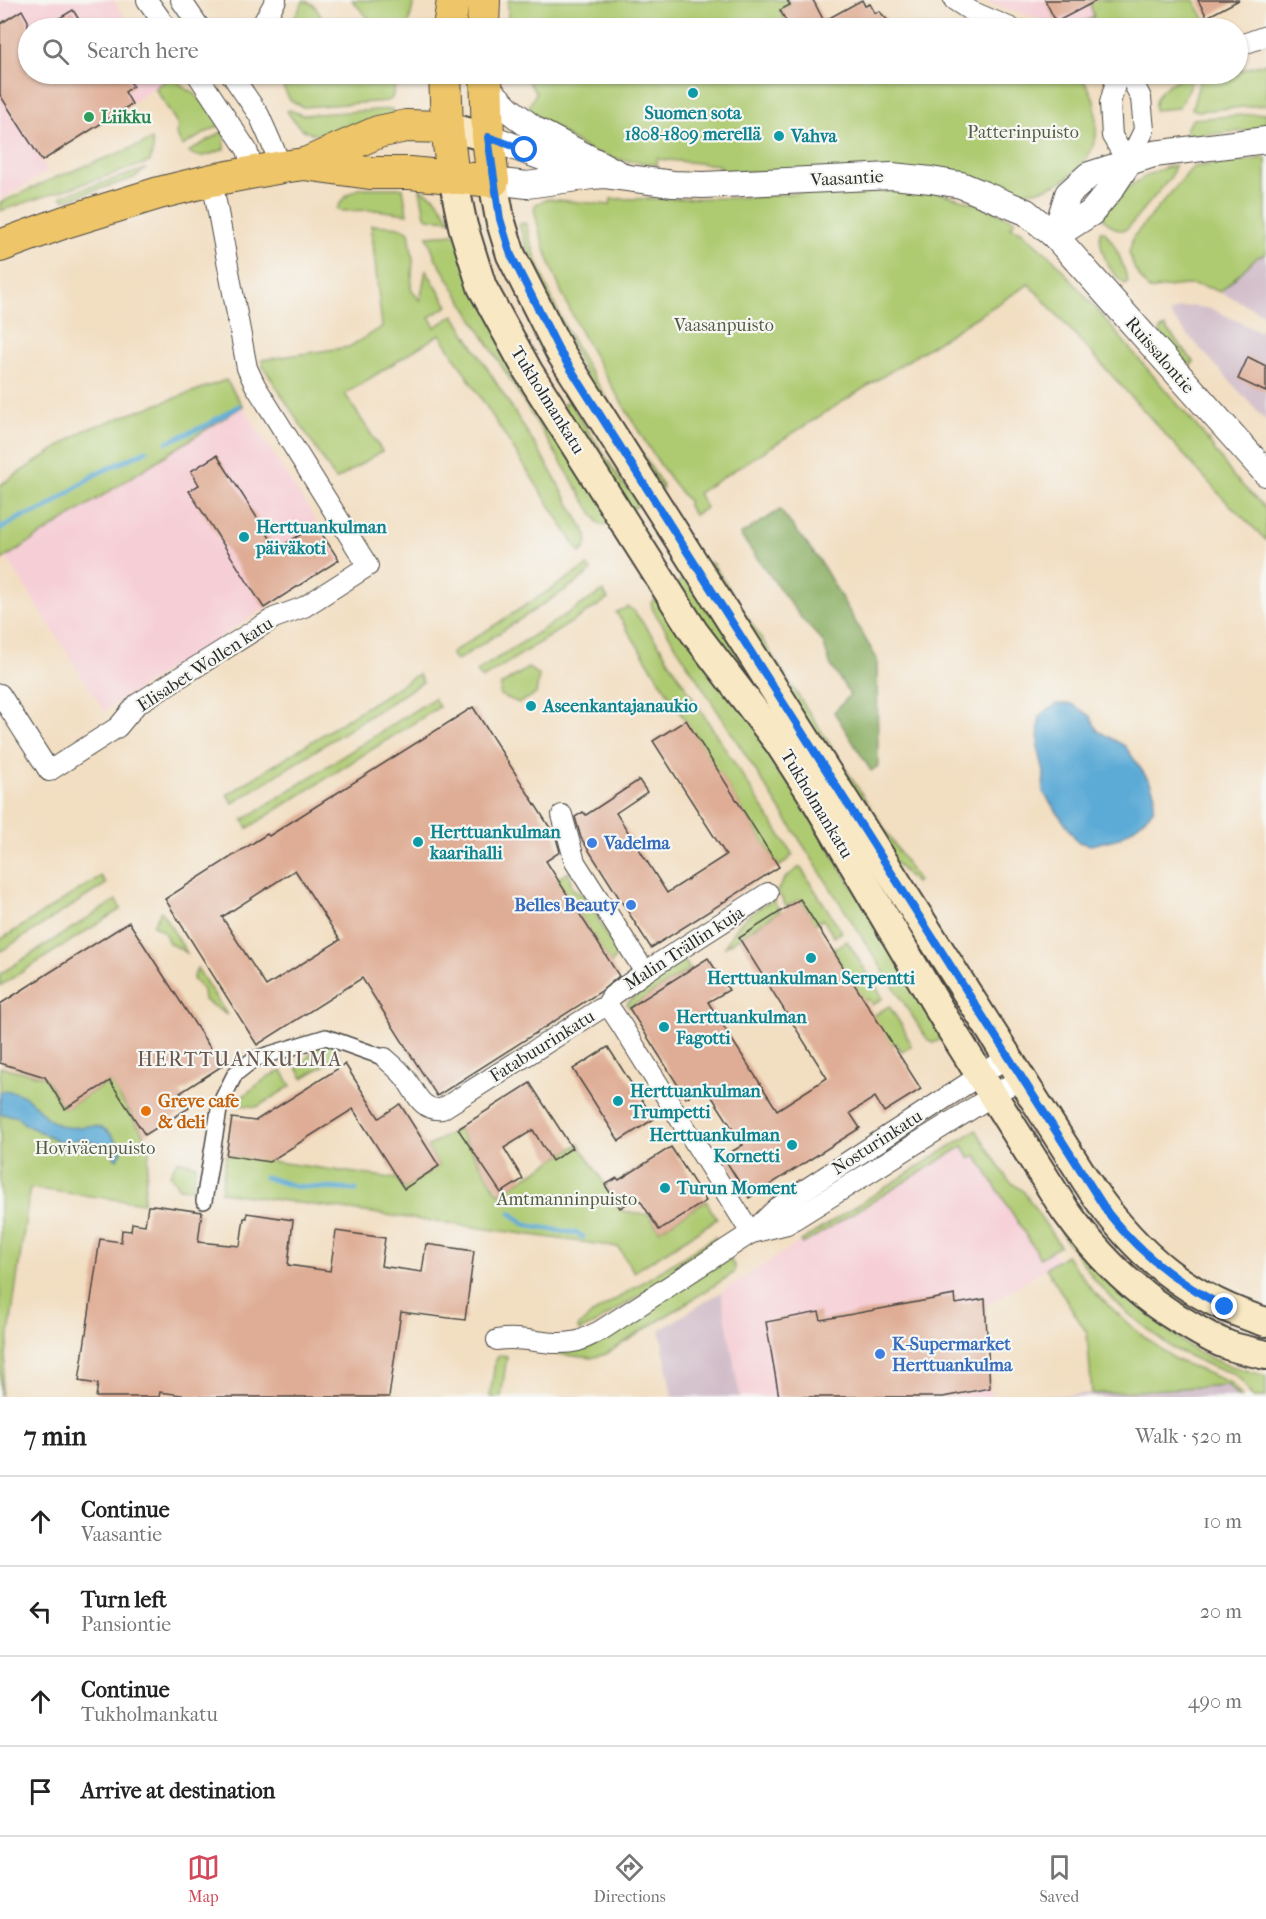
<!DOCTYPE html>
<html lang="en">
<head>
<meta charset="utf-8">
<style>
	body { margin:0; font-family:"IM FELL French Canon",serif; background:#f6f6f6; color:#222 }
	.stop { position:absolute; width:18px; height:18px; margin:-14px; border:4px solid #1a73e8; border-radius:50%; background:#fff }
	.stop.end { background:#1a73e8; border-color:#fff; box-shadow:0 2px 6px #0008 }
	.list { margin:0; padding:0; list-style:none }
	h2 { display:flex; justify-content:space-between; align-items:center; height:78px; margin:0; padding:0 24px; font-size:26px }
	h2 small { font-size:20px; font-weight:400; color:#767676 }
	.list li { display:grid; grid-template-columns:39px 1fr auto; gap:18px; align-items:center; box-sizing:border-box; height:90px; padding:0 24px; border-top:2px solid #e0e0e0 }
	.list b { display:block; font-size:22px; white-space:nowrap }
	.list p { margin:0; font-size:20px; white-space:nowrap; color:#767676 }
	.list em { font-size:20px; font-style:normal; color:#767676 }
	.icon { flex:none; width:33px; height:33px; fill:none; stroke:currentColor; stroke-width:2; stroke-linecap:round; stroke-linejoin:round }
	.map { position:relative; flex:none; width:1266px; height:1397px; overflow:hidden }
	.search { position:absolute; background:#fff; box-shadow:0 2px 4px #0004; left:18px; right:18px; top:18px; height:66px; display:flex; align-items:center; gap:15px; box-sizing:border-box; padding:0 21px; border-radius:33px; color:#767676; font-size:22px }
	.sheet { height:438px; background:#fff }
	nav { display:flex; justify-content:space-around; align-items:center; box-sizing:border-box; height:84px; border-top:2px solid #e0e0e0; background:#fff; font-size:16px; color:#767676 }
	nav a { display:grid; justify-items:center; gap:3px }
	nav .on { color:#d1495b }
	.map>svg:first-child { display:block }
	.built { fill:#f6cfd6 }
	.industrial { fill:#d1bdc9 }
	.green { fill:#afcb72; stroke:#6d7b4e; stroke-width:1.5 }
	.forest { fill:#8baf64; stroke:#5b6d48; stroke-width:1.5 }
	.water { fill:#5caad6; stroke:#446a80; stroke-width:1.5 }
	.lines { fill:none; stroke-linecap:round; stroke-linejoin:round }
	.stream { stroke:#5caad6; stroke-width:5 }
	.building { fill:#dfad95; fill-rule:evenodd }
	.pedestrian-casing { stroke:#494642; stroke-width:18 }
	.minor-casing { stroke:#494642; stroke-width:22 }
	.tertiary-casing { stroke:#494642; stroke-width:28 }
	.secondary-casing { stroke:#494642; stroke-width:32 }
	.primary-casing { stroke:#494642; stroke-width:34 }
	.pedestrian { stroke:#fff; stroke-width:15 }
	.minor { stroke:#fff; stroke-width:20 }
	.tertiary { stroke:#fff; stroke-width:26 }
	.secondary { stroke:#f8e8c3; stroke-width:28 }
	.primary { stroke:#eec569; stroke-width:32 }
	.route { stroke:#1a73e8; stroke-width:8 }
	.culture-dot { fill:#0f9aa8; stroke:#f6f6f2; stroke-width:2 }
	.leisure-dot { fill:#2e9e5b; stroke:#f6f6f2; stroke-width:2 }
	.shop-dot { fill:#3f7fe0; stroke:#f6f6f2; stroke-width:2 }
	.food-dot { fill:#e8710a; stroke:#f6f6f2; stroke-width:2 }
	.labels { text-anchor:middle; stroke-width:4.5; stroke-linejoin:round; paint-order:stroke }
	.culture-label { font-size:18px; font-weight:bold; fill:#0d838f; stroke:#f6f6f2; text-anchor:start }
	.leisure-label { font-size:18px; font-weight:bold; fill:#27864d; stroke:#f6f6f2; text-anchor:start }
	.park-label { font-size:18px; fill:#535b40; stroke:#f6f6f2 }
	.street-label { font-size:18px; fill:#2b2b2b; stroke:#f6f6f2 }
	.shop-label { font-size:18px; font-weight:bold; fill:#366cbe; stroke:#f6f6f2; text-anchor:start }
	.food-label { font-size:18px; font-weight:bold; fill:#c56008; stroke:#f6f6f2; text-anchor:start }
	.neighbourhood-label { font-size:20px; letter-spacing:1.5px; fill:#6a5850; stroke:#f6f6f2 }
</style>
</head>
<body>
<div class="map">
<svg width="1266" height="1397" viewBox="0 0 1266 1397">
	<rect width="100%" height="100%" fill="#f6f6f2"/>
	<filter id="ink" filterUnits="userSpaceOnUse"><feTurbulence type="fractalNoise" baseFrequency=".0167" numOctaves="2"/><feDisplacementMap in="SourceGraphic" scale="12" xChannelSelector="R" yChannelSelector="G"/><feConvolveMatrix kernelMatrix="1 2 1 2 8 2 1 2 1" color-interpolation-filters="sRGB"/></filter>
	<filter id="wash" filterUnits="userSpaceOnUse"><feTurbulence type="fractalNoise" baseFrequency=".008" numOctaves="4" result="noise"/><feDisplacementMap in="SourceGraphic" scale="24" xChannelSelector="R" yChannelSelector="G"/><feGaussianBlur stdDeviation="1.35" result="paint"/><feColorMatrix in="noise" values="0 0 0 0 0 0 0 0 0 0 0 0 0 0 0 0 0 1.4 0 .05"/><feComposite in="paint" operator="in"/></filter>
	<g filter="url(#wash)">
		<rect width="100%" height="100%" fill="#f2dec1"/>
		<g class="built">
			<path d="M0,0h113l19,28h-104v46h134l5,6 -125,81 6,10 -48,29z"/>
			<path d="M985,0h104l5,17 -14,7 -2,4h-9l-69,-21z"/>
			<path d="M243,406l98,154 -237,151 -98,-154z"/>
			<path d="M976,1130l83,130 -73,46 5,91h-251l-19,-105z"/>
		</g>
		<g class="industrial">
			<path d="M1266,254v61l-46,-23 37,-35z"/>
			<path d="M1192,306l20,3 48,23 6,-12v101l-97,-107 10,-6z"/>
			<path d="M721,1292l19,105h-68l-12,-67z"/>
			<path d="M1228,1385l10,12h-205l67,-4z"/>
		</g>
		<g class="green">
			<path d="M304,0l10,5 12,19 -2,4h-35z"/>
			<path d="M352,0h62l-6,28h-35l-3,-8z"/>
			<path d="M508,0h279l3,5 -10,6 8,15 -2,2h-278z"/>
			<path d="M1089,0h105l15,28h-131l2,-4 14,-7z"/>
			<path d="M1266,63v42l-68,6 -6,-2 8,-29 27,-6h11v-3z"/>
			<path d="M162,74h8l18,17 2,-1 20,18 12,16 -40,22 -6,-12 2,-9 -23,-37 11,-8z"/>
			<path d="M324,74h74l-6,24 -4,3 -85,6 -13,-7 -7,-13z"/>
			<path d="M523,74h554c15,13 20,30 19,50 -1,5 1,8 0,13 -9,34 -40,54 -74,55 -17,0 -33,-9 -49,-15l-232,-5 -22,-2v-5l-62,-6 -1,6 -39,-6 -29,-9 -61,-40 9,-17z"/>
			<path d="M1192,74l-2,13 -12,21 -23,2c-3,-19 20,-31 37,-36z"/>
			<path d="M392,109v7c-23,8 -68,29 -90,13 -6,-4 -11,-12 -15,-18l3,-1 12,5z"/>
			<path d="M1266,113v16l-79,7 -1,-8 7,-9z"/>
			<path d="M225,130l-1,19c-13,5 -24,11 -36,3z"/>
			<path d="M152,140l1,9 -3,13 -150,49v-8l52,-24z"/>
			<path d="M1266,158v96l-9,3 -37,35c-25,-12 -45,-6 -71,-2l-14,-20 -4,-12 -2,-5 4,-16 60,-70z"/>
			<path d="M1175,165l-4,12 -43,51c-10,6 -17,-3 -25,-9 4,-24 49,-49 72,-54z"/>
			<path d="M146,169l-12,9 -62,20 -9,2 -2,-4z"/>
			<path d="M363,188h40l4,26 -31,-4 -36,1 -3,-2c6,-12 13,-18 26,-21z"/>
			<path d="M886,188l44,2 47,14 38,16 -4,7 10,4 33,29 150,175 29,41 33,33v31l-44,-43 -193,-213 -331,209 8,15 -12,7 -6,-9v-5c-26,-30 -46,-64 -66,-98 -38,-62 -73,-123 -88,-195l2,-4 12,-5 62,6 1,-6 127,-1 105,-9z"/>
			<path d="M420,189l15,8 16,23 -24,-2 -2,-2z"/>
			<path d="M524,223l2,1c23,96 85,181 137,262l-1,4 -72,-106 -56,-113 -15,-47z"/>
			<path d="M371,225c12,1 28,-1 38,7l4,28 -2,29 9,12 6,-31 22,36 -19,11 6,10 19,-12 91,146 42,74c1,9 -1,13 -7,18l-140,-219 -95,60 37,57 -46,29 -73,-114 -1,-6 87,-13 33,-20z"/>
			<path d="M1100,231h4c13,15 18,31 24,50l-3,3c-17,-13 -25,-31 -25,-53z"/>
			<path d="M455,234l158,287 -9,5 -5,-2 -163,-265 -9,-23z"/>
			<path d="M1165,327l29,35 -3,3c-11,-8 -30,-20 -31,-35z"/>
			<path d="M226,380l17,26 -243,155v-76l85,-55z"/>
			<path d="M569,401l52,80 16,18 3,5 -11,7 -67,-106z"/>
			<path d="M708,562l5,2 205,317 -3,2 -21,-22z"/>
			<path d="M587,566l4,5 -15,12 -120,78 -5,-8z"/>
			<path d="M689,575l70,110 -7,5 -76,-106z"/>
			<path d="M603,591l5,8 -126,80 -5,-8z"/>
			<path d="M659,595l94,127 191,316 -11,5 -6,-4 -274,-429 -2,-7z"/>
			<path d="M628,607l6,4 25,34 134,210 -14,12 -163,-255z"/>
			<path d="M528,668l11,7 -3,19 -17,9 -19,-8 1,-10z"/>
			<path d="M418,674l5,8 -190,121 -6,-8z"/>
			<path d="M434,698l5,9 -191,121 -5,-8z"/>
			<path d="M800,867l42,65 -8,5 -11,-18 -8,5 -15,-25 -13,8 -10,-16 9,-14z"/>
			<path d="M569,872l3,16 16,11 21,41 12,9 -10,15 -54,-85z"/>
			<path d="M101,876l5,8 -106,68v-12z"/>
			<path d="M116,900l5,9 -121,77v-12z"/>
			<path d="M773,900l7,11 -55,36c9,-22 27,-37 48,-47z"/>
			<path d="M161,911l26,42 -18,-10 -5,-11 -11,-7z"/>
			<path d="M847,941l36,57 -11,7 -4,-6 -4,2 -32,-51z"/>
			<path d="M684,960l6,9 -61,39 -2,-4 1,-2c20,-13 36,-30 56,-42z"/>
			<path d="M197,968l30,47 -23,-15 -1,-10 -10,-11z"/>
			<path d="M889,1006l15,23 7,17 -9,6 -6,-9 -4,2 -19,-29z"/>
			<path d="M332,1043l8,13 -37,22 -6,-10 22,-23z"/>
			<path d="M0,1067l45,10 20,32 45,-28 40,64 -7,58 -113,-15 -30,209z"/>
			<path d="M282,1071l9,15 -34,21 -24,-3 36,-28z"/>
			<path d="M458,1129l41,65 80,-50 43,67 27,4 10,15 47,-29 11,18 -83,53 -16,-25 -397,-55 5,-37 172,24 6,10 35,-23 -12,-19z"/>
			<path d="M976,1130l32,50 16,12 36,54 -20,12 -64,-103 -6,3 -7,-12 -160,98 -2,-3z"/>
			<path d="M178,1160l18,5 -4,24 -13,-1 -9,-14z"/>
			<path d="M1067,1230l61,67 64,52 29,14 45,13v21h-14l-9,-15 -10,-9 -18,-5 -43,-20 -47,-37 -27,-27 -37,-51z"/>
			<path d="M715,1237l5,7 -124,79 -17,8 -1,-4 13,-12z"/>
			<path d="M1066,1255l27,36 41,38 42,31 55,23 11,14h-4l-10,-12 -136,9 -5,-61 -41,-65z"/>
			<path d="M729,1258l6,9 -1,6 -128,81 -15,4 -33,-4v-4z"/>
			<path d="M499,1355l8,1 -6,41h-11l5,-35z"/>
		</g>
		<path class="forest" d="M780,510l40,51 57,98 1,107 -7,5 -37,-59 16,-17 -20,-31 -7,-22 -21,-23 -62,-84z"/>
		<g class="water">
			<path d="M1072,704l18,12 8,15 27,15 25,36 5,13 -2,15 -14,14 -20,14 -28,7 -13,-3 -35,-50 1,-20 -6,-25 1,-31 18,-12z"/>
			<path d="M8,1091c28,3 30,27 53,35 15,6 30,-6 45,4 8,5 11,14 16,22l-5,7 -3,-2 1,-7 -6,-4 -2,4 -2,-1 1,-4 -9,-1 -15,-6 -16,5 -2,9 -2,-1 1,-8 -37,-18 -10,-9 -16,-2v-22z"/>
		</g>
		<g class="lines">
			<g class="stream">
				<path d="M167,442l38,-16 34,-20"/>
				<path d="M0,529l21,-12 24,-8 51,-35 50,-23"/>
				<path d="M265,1177l29,9 62,4"/>
				<path d="M511,1213l12,10 7,3 46,7 7,4"/>
			</g>
		</g>
		<g id="blocks">
			<g class="building">
				<path d="M787,0h26l11,21 38,-21 3,6 5,-2 5,9 4,-2 16,17h-105l-10,-18 10,-5z"/>
				<path d="M1045,0h53l-42,22z"/>
				<path d="M1198,0h41l-32,17z"/>
				<path d="M22,10l6,11v53h97l8,12 -8,6 7,12 -90,57 -42,-66v-71z"/>
				<path d="M73,10l11,18h-41z"/>
				<path d="M1248,357l18,9v26l-28,-13z"/>
				<path d="M217,455l60,94 39,-24 23,35 -75,48 -75,-117 10,-6 -8,-14z"/>
				<path d="M473,707l79,124 2,-1 6,22 -14,9 73,115 -19,16 -163,104 -75,-118 -105,67 -92,-146 102,-65 2,2zM295,870l45,70 -74,46 -44,-69z"/>
				<path d="M686,720l93,147 -128,81 -70,-110 -6,-21 8,-5 3,3 53,-35 8,12 -31,21 51,80 59,-38 -73,-114z"/>
				<path d="M800,899l121,190 -37,23 -9,-15 -25,16 10,15 -111,70 -23,-37 8,-5 -3,-4 12,-7 -38,-59 -19,12 -57,-90 79,-50 21,32 -21,12 69,108 50,-32 -88,-140z"/>
				<path d="M129,922l93,144 -42,27 9,15 -44,27 -35,-54 -45,28 -20,-32 -45,-14v-59z"/>
				<path d="M608,1047l46,72 -35,22 -46,-72z"/>
				<path d="M345,1064l34,54 21,-14 39,62 -35,23 -51,-80 -84,53 -43,-7 6,-37 23,3z"/>
				<path d="M530,1083l42,65 -20,13 -19,-31 -29,18 19,31 -22,14 -43,-64z"/>
				<path d="M671,1147l35,54 -47,29 -21,-33 -18,11 -15,-23 12,-7 2,2z"/>
				<path d="M153,1205l49,7 -4,30 42,4 4,-28h3v-5l46,7 -5,45 42,6 6,-40 49,7 -4,28 41,6 4,-28 48,7 -9,69 -64,-8 -12,85h-193l-36,-5 -1,5h-63l2,-13 -19,-3 21,-142 21,3 1,-12 9,1 1,-8 13,2 3,-19h5z"/>
				<path d="M955,1295l1,9 29,-5 5,89 -47,9h-164l-13,-75 53,-10 2,8z"/>
			</g>
		</g>
	</g>
	<g filter="url(#ink)">
		<use href="#blocks" fill-opacity="0" stroke="#494642" stroke-width="1.5"/>
		<g class="lines">
			<defs>
				<path id="pedestrian" d="M204,1201l16,-97 15,-30 19,-15 72,-22 59,21"/>
				<g id="minor">
					<path d="M147,0l20,28"/>
					<path d="M181,0l19,28"/>
					<path d="M954,0l17,11 40,17"/>
					<path d="M260,28l16,-28"/>
					<path d="M1238,46l28,-10"/>
					<path d="M197,74l50,76 6,21"/>
					<path d="M231,74l28,41 23,52"/>
					<path d="M1118,74l-8,29 2,33 16,27"/>
					<path d="M1128,163l16,-33 -3,-32 -12,-24"/>
					<path d="M0,694l49,77 69,-44 19,-23 137,-86 30,-11 64,-41 -113,-181 -8,-17 -35,-188"/>
					<path d="M562,815l13,47 70,110"/>
					<path d="M605,1007l7,-11 33,-24 123,-79"/>
					<path d="M385,1058c5,5 12,10 17,16 13,14 17,38 40,35l158,-100 5,-2 7,4 10,15 129,207"/>
					<path d="M752,1233l35,-9 234,-146"/>
					<path d="M497,1340c27,-5 54,8 81,1 7,-2 15,-7 22,-10l151,-98 26,-25 231,-151"/>
				</g>
				<g id="tertiary">
					<path d="M487,88l21,21 27,21 84,44"/>
					<path d="M488,137l103,38"/>
					<path d="M493,181l34,4 65,-9 13,-1 68,9 30,1 189,-9 39,4 30,5 65,27 29,24 211,237"/>
					<path d="M1055,236l13,-42 21,-19 65,-21 112,-14"/>
					<path d="M1055,236l36,-23 20,-24 17,-26"/>
				</g>
				<g id="secondary">
					<path d="M447,127l41,10"/>
					<path d="M453,178l10,48 19,61 46,84 166,261 85,111 33,51 134,227 119,189c34,48 73,87 124,115 13,8 27,16 41,21 12,4 24,6 36,9"/>
					<path d="M493,181l7,38 11,36 49,97 532,838c45,65 97,109 174,132"/>
				</g>
				<g id="primary">
					<path d="M449,28l4,-28"/>
					<path d="M483,28l1,-28"/>
					<path d="M445,74l2,53 6,51"/>
					<path d="M305,164l73,-32 28,-6 41,1"/>
					<path d="M0,246l65,-24 94,-29 53,-13 70,-13 22,-3 66,9h40l83,8 -5,-44 -2,-63"/>
				</g>
			</defs>
			<use href="#pedestrian" class="pedestrian-casing"/>
			<use href="#minor" class="minor-casing"/>
			<use href="#tertiary" class="tertiary-casing"/>
			<use href="#secondary" class="secondary-casing"/>
			<use href="#primary" class="primary-casing"/>
			<use href="#pedestrian" class="pedestrian"/>
			<use href="#minor" class="minor"/>
			<use href="#tertiary" class="tertiary"/>
			<use href="#secondary" class="secondary"/>
			<use href="#primary" class="primary"/>
		</g>
	</g>
	<g class="lines" filter="url(#ink)">
		<path class="route" d="M525,150l-37,-13 12,82 11,36 49,97 548,861c32,41 71,71 117,94"/>
	</g>
	<g class="culture-dot">
		<circle cx="693" cy="93" r="6"/>
		<circle cx="779" cy="136" r="6"/>
		<circle cx="244" cy="537" r="6"/>
		<circle cx="531" cy="706" r="6"/>
		<circle cx="418" cy="842" r="6"/>
		<circle cx="811" cy="958" r="6"/>
		<circle cx="664" cy="1027" r="6"/>
		<circle cx="618" cy="1101" r="6"/>
		<circle cx="792" cy="1145" r="6"/>
		<circle cx="665" cy="1188" r="6"/>
	</g>
	<circle class="leisure-dot" cx="89" cy="117" r="6"/>
	<g class="shop-dot">
		<circle cx="592" cy="843" r="6"/>
		<circle cx="631" cy="905" r="6"/>
		<circle cx="880" cy="1354" r="6"/>
	</g>
	<circle class="food-dot" cx="146" cy="1111" r="6"/>
	<g class="labels">
		<g class="culture-label">
			<text x="693" y="119" text-anchor="middle">Suomen sota<tspan x="693" dy="21">1808-1809 merellä</tspan></text>
			<text x="791" y="142">Vahva</text>
			<text x="256" y="533">Herttuankulman<tspan x="256" dy="21">päiväkoti</tspan></text>
			<text x="543" y="712">Aseenkantajanaukio</text>
			<text x="430" y="838">Herttuankulman<tspan x="430" dy="21">kaarihalli</tspan></text>
			<text x="811" y="984" text-anchor="middle">Herttuankulman Serpentti</text>
			<text x="676" y="1023">Herttuankulman<tspan x="676" dy="21">Fagotti</tspan></text>
			<text x="630" y="1097">Herttuankulman<tspan x="630" dy="21">Trumpetti</tspan></text>
			<text x="780" y="1141" text-anchor="end">Herttuankulman<tspan x="780" dy="21">Kornetti</tspan></text>
			<text x="677" y="1194">Turun Moment</text>
		</g>
		<g class="leisure-label">
			<text x="101" y="123">Liikku</text>
		</g>
		<g class="park-label">
			<text x="1023" y="138">Patterinpuisto</text>
			<text x="724" y="331">Vaasanpuisto</text>
			<text x="95" y="1154">Hoviväenpuisto</text>
			<text x="567" y="1205">Amtmanninpuisto</text>
		</g>
		<g class="street-label">
			<text transform="translate(847 178) rotate(-3)" y="6">Vaasantie</text>
			<text transform="translate(1160 355) rotate(49)" y="6">Ruissalontie</text>
			<text transform="translate(548 400) rotate(58)" y="6">Tukholmankatu</text>
			<text transform="translate(205 664) rotate(-33)" y="6">Elisabet Wollen katu</text>
			<text transform="translate(817 804) rotate(59)" y="6">Tukholmankatu</text>
			<text transform="translate(684 948) rotate(-33)" y="6">Malin Trällin kuja</text>
			<text transform="translate(542 1046) rotate(-32)" y="6">Fatabuurinkatu</text>
			<text transform="translate(877 1142) rotate(-33)" y="6">Nosturinkatu</text>
		</g>
		<g class="shop-label">
			<text x="604" y="849">Vadelma</text>
			<text x="619" y="911" text-anchor="end">Belles Beauty</text>
			<text x="892" y="1350">K-Supermarket<tspan x="892" dy="21">Herttuankulma</tspan></text>
		</g>
		<g class="food-label">
			<text x="158" y="1107">Greve cafe<tspan x="158" dy="21">&amp; deli</tspan></text>
		</g>
		<g class="neighbourhood-label">
			<text x="240" y="1066">HERTTUANKULMA</text>
		</g>
	</g>
</svg>
<div class="stop" style="left:525px;top:150px"></div>
<div class="stop end" style="left:1225px;top:1307px"></div>
<div class="search"><svg class="icon" aria-label="search" viewBox="0 0 24 24"><circle cx="10" cy="10" r="6"/><path d="M15 15l6 6"/></svg>Search here</div>
</div>
<section class="sheet">
<h2>7 min<small>Walk · 520 m</small></h2>
<ul class="list">
<li><svg class="icon" aria-label="ahead" viewBox="0 0 24 24"><path d="M12 20V5M6 11l6-6 6 6"/></svg><div><b>Continue</b><p>Vaasantie</p></div><em>10 m</em></li>
<li><svg class="icon" aria-label="left" viewBox="0 0 24 24"><path d="M17 20v-9H6M10 6l-5 5 5 5"/></svg><div><b>Turn left</b><p>Pansiontie</p></div><em>20 m</em></li>
<li><svg class="icon" aria-label="ahead" viewBox="0 0 24 24"><path d="M12 20V5M6 11l6-6 6 6"/></svg><div><b>Continue</b><p>Tukholmankatu</p></div><em>490 m</em></li>
<li><svg class="icon" aria-label="arrive" viewBox="0 0 24 24"><path d="M6 21V4h12l-3 4 3 4H6"/></svg><div><b>Arrive at destination</b></div></li>
</ul>
</section>
<nav>
<a class="on"><svg class="icon" aria-label="map" viewBox="0 0 24 24"><path d="M3 6l6-2 6 2 6-2v14l-6 2-6-2-6 2zM9 4v14M15 6v14"/></svg>Map</a>
<a><svg class="icon" aria-label="directions" viewBox="0 0 24 24"><path d="M12 3l9 9-9 9-9-9zM9 14v-3h6M13 9l2 2-2 2"/></svg>Directions</a>
<a><svg class="icon" aria-label="saved" viewBox="0 0 24 24"><path d="M7 4h10v16l-5-4-5 4z"/></svg>Saved</a>
</nav>
</body>
</html>
